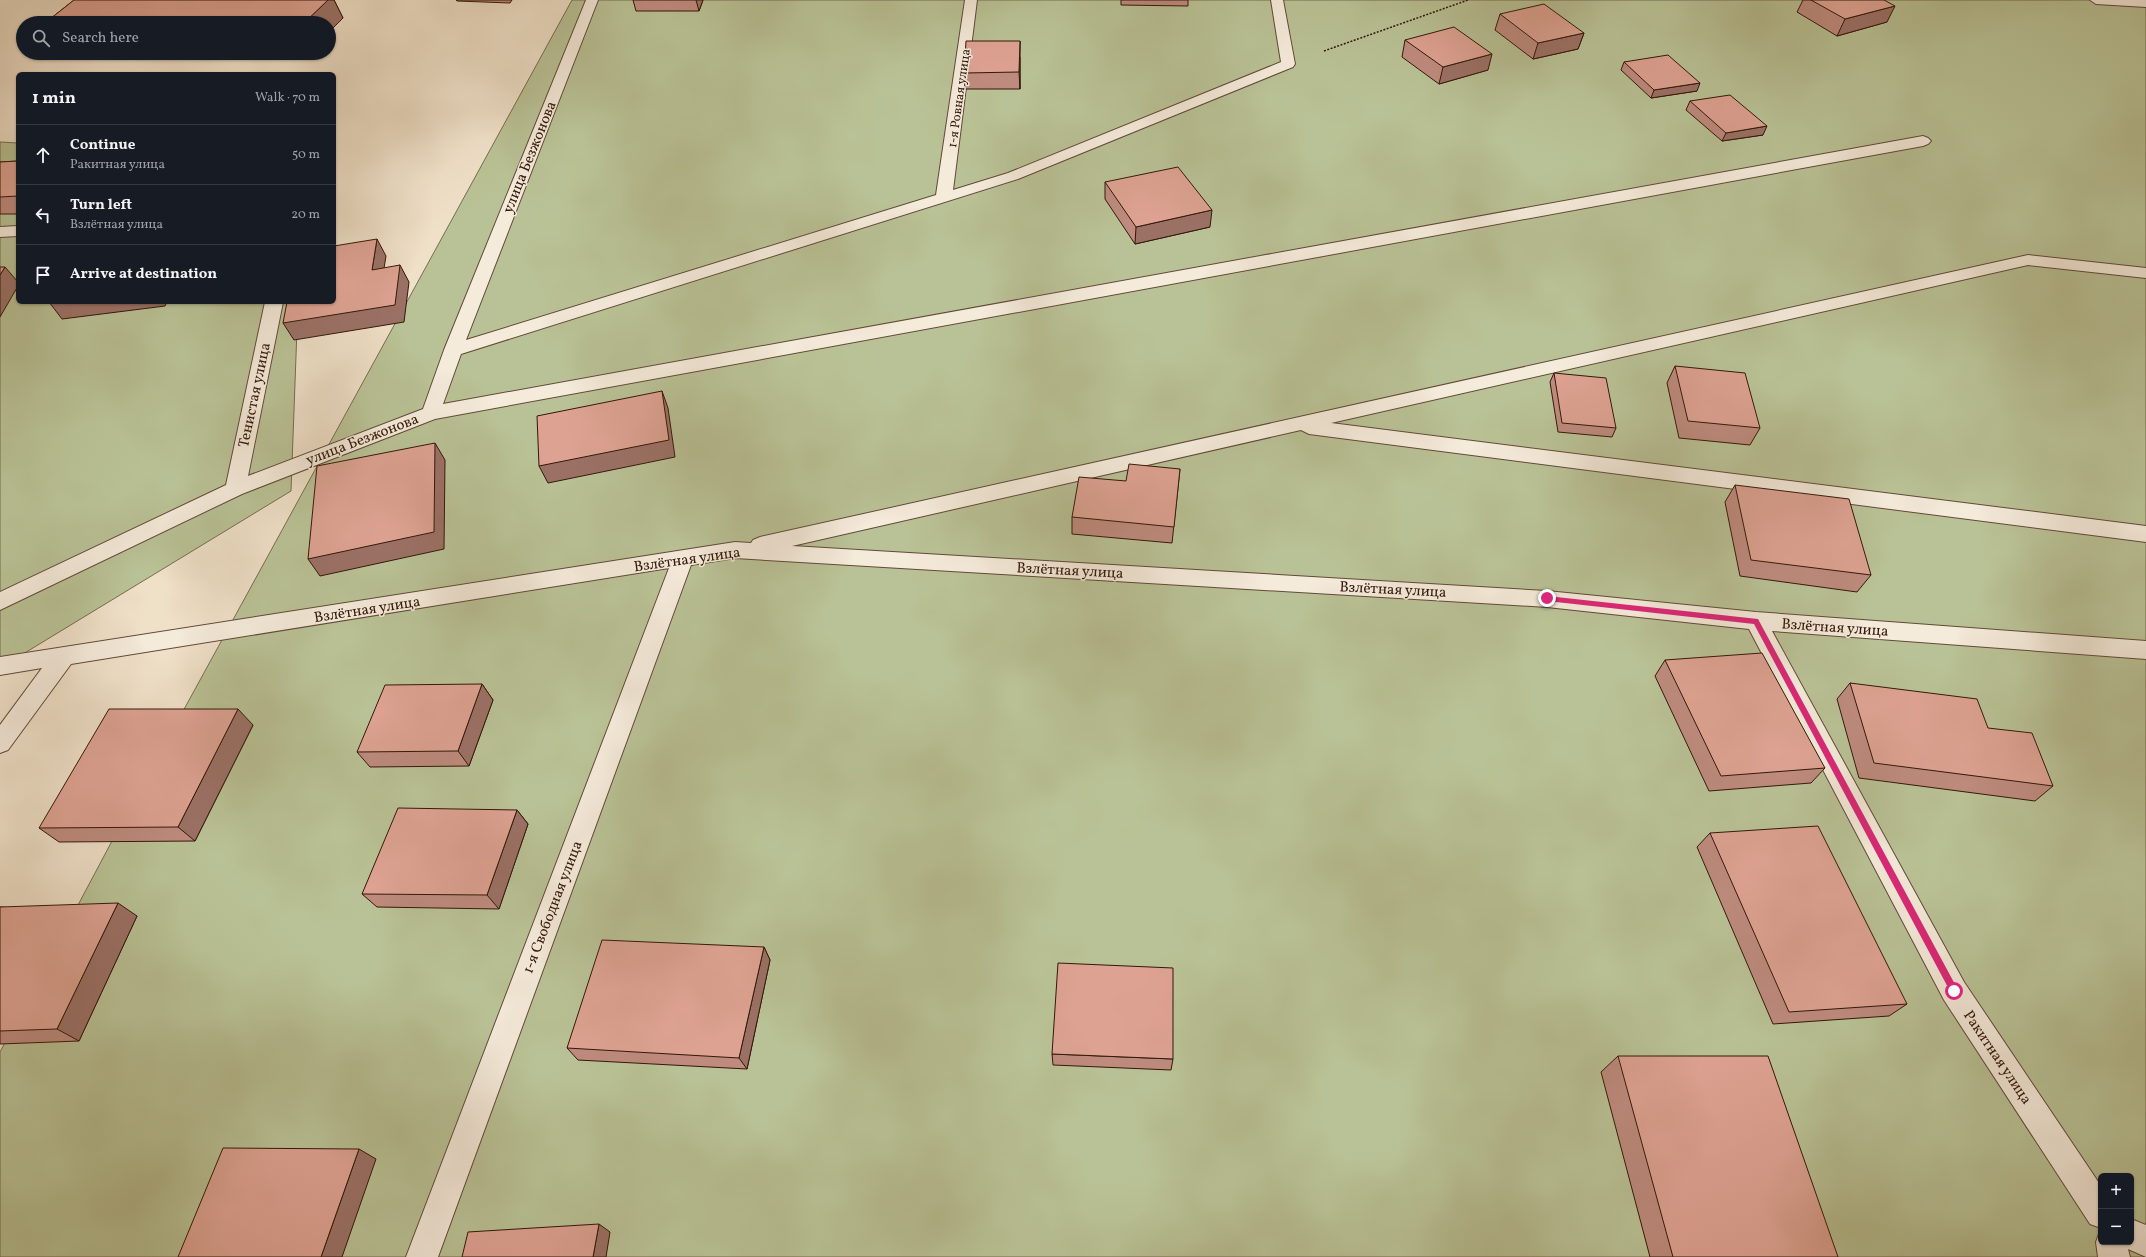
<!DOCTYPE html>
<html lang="en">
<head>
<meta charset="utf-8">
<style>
	body { margin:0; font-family:Vollkorn,serif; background:#20242c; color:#f1f3f6 }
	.controls { position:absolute; right:12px; bottom:12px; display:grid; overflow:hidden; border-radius:6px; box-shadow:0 1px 3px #0004 }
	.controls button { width:36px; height:36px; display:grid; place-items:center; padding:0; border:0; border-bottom:1px solid #363941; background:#171b24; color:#f1f3f6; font:20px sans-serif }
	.stop { position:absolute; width:12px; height:12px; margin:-9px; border:3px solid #db2777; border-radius:50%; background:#fff }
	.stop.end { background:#db2777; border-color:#fff; box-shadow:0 1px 4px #0008 }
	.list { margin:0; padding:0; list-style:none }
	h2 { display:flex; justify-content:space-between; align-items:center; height:52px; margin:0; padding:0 16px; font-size:17px }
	h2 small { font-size:13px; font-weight:400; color:#9ea1a6 }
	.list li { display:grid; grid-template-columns:26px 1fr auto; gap:12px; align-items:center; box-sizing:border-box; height:60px; padding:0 16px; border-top:1px solid #363941 }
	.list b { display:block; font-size:15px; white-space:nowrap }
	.list p { margin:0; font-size:13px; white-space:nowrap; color:#9ea1a6 }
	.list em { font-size:13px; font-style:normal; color:#9ea1a6 }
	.icon { flex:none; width:22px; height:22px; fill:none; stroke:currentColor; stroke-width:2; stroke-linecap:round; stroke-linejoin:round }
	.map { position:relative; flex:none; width:2146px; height:1257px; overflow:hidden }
	.search { position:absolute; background:#171b24; box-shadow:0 1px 3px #0004; left:16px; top:16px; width:320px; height:44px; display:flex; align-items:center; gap:10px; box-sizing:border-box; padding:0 14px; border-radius:22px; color:#9ea1a6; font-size:15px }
	.panel { position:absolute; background:#171b24; box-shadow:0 1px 3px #0004; left:16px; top:72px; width:320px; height:232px; border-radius:6px }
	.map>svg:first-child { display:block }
	.green { fill:#b9c296; stroke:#766c50; fill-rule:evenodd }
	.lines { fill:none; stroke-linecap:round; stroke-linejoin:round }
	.minor-casing { stroke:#624939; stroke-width:2 }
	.path { stroke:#331709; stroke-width:1.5; stroke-dasharray:2 1.5; stroke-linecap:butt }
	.minor { fill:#f5ebdb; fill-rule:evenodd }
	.wall { fill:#be8b7e; stroke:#331709 }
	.shaded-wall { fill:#9b7166; stroke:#331709 }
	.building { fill:#dda292; stroke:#331709 }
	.route { fill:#db2777 }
	.labels { text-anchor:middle; stroke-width:3; stroke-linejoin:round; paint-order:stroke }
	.far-street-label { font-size:13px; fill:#331709; stroke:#f5ebdb }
	.street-label { font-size:15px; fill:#331709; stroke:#f5ebdb }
</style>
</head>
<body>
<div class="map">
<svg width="2146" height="1257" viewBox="0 0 2146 1257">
	<rect width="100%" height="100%" fill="#efe0c8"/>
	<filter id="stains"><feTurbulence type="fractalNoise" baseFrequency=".005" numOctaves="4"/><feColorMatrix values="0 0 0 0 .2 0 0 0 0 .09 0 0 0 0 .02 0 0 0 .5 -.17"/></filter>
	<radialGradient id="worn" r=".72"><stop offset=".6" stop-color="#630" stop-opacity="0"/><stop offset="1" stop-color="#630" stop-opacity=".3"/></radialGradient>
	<g class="green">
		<path d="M572,0h1574v1257h-2146v-205l112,-211zM2101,1176h30v66h-30z"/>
		<path d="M0,142l18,1v159h280l-7,189 -291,177z"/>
	</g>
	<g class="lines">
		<defs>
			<g id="minor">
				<path d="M586,0h12l-132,340 470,-145 29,-195h12l-24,190 55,-17 273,-111 -10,-62h12l12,64 -2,3 -275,112 -557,175 -18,50 1480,-268 5,2 3,3 -3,3 -5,2 -1488,273 -193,75 -242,116v-18l226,-107 39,-183h18l-35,174 175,-67 21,-59z"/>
				<path d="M2090,0h56v7l-50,-3z"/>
				<path d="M18,226v10l-18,1v-10z"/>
				<path d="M2028,255l118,13v10l-118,-13 -697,158 815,103v16l-837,-108 -8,-4 -509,116 755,45 209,21 390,29v18l-374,-28 192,351 137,204v42l-11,-4 -146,-224 -195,-371 -202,-22 -812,-49 -44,7 -253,692h-32l263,-689 -598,96 -63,86 -8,3v-28l42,-57 -42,7v-18l735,-115 16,1 2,-3 7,-3z"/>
				<path d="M2131,1219l15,6v32l-18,-8 2,8h-32l-2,-15 4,-11 1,11h30z"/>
			</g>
		</defs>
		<use href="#minor" class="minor-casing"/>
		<path class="path" d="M1324,51l144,-51"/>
		<use href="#minor" class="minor"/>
	</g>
	<g class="wall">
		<path d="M74,0h260l9,18 -14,5h-276l-3,-4z"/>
		<path d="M456,0h56l-2,3 -53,-2z"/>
		<path d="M633,0h70l-4,11h-63z"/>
		<path d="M1121,0h67v6l-67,-1z"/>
		<path d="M1803,0h81l3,22 -50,14 -40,-24z"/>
		<path d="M1500,14l84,19 -6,16 -45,10 -38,-29z"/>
		<path d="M1405,40l83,30 -49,14 -37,-27z"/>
		<path d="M1020,57v32h-55l-1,-16z"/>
		<path d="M1624,62l73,29 -46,7 -30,-28z"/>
		<path d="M1690,101l73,34 -41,6 -36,-31z"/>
		<path d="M18,161v53h-18v-52z"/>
		<path d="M1105,182l105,45 -75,17 -30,-45z"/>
		<path d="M1675,366l85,62 -10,17 -71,-7 -12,-55z"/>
		<path d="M1554,373l62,55 -4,9 -54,-5 -8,-50z"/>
		<path d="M1180,469l-8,74 -100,-9v-17z"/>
		<path d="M1735,485l136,90 -14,17 -117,-16 -15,-74z"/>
		<path d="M1665,660l160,108 -14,15 -102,8 -54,-115z"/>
		<path d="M1850,683l138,45 65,58 -18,15 -176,-23 -22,-79z"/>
		<path d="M482,684l11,16 -24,66 -99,1 -13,-15z"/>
		<path d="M253,725l-58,116 -136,1 -20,-14z"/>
		<path d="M517,810l11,14 -29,85 -122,-2 -15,-13z"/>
		<path d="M1710,833l197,171 -18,12 -116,8 -76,-177z"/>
		<path d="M0,907l137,9 -58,125 -79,3z"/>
		<path d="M764,947l6,13 -23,109 -169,-9 -11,-12z"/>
		<path d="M1052,1054l121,5 -2,11 -118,-5z"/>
		<path d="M1618,1056l220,201h-188l-49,-185z"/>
	</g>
	<g class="shaded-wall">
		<path d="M328,0h6l9,18 -14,14v-9h-25z"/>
		<path d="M696,0h7l-4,11z"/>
		<path d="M1895,6l-8,16 -50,14 8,-17z"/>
		<path d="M1584,33l-6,16 -45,10 5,-16z"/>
		<path d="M1020,41v48l-1,-17z"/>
		<path d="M1492,54l-4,16 -49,14 4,-17z"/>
		<path d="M1700,83l-3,8 -46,7 3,-8z"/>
		<path d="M1767,126l-4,9 -41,6 4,-8z"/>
		<path d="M1212,210l-2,17 -75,17 1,-17z"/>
		<path d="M377,239l9,17 -5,31 -9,-17z"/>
		<path d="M400,265l9,17 -5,40 -110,18 -11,-17z"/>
		<path d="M5,267l13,15v4l-18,31v-42z"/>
		<path d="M49,302h118l-2,4 -103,13z"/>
		<path d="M662,391l6,17 7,49 -127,26 -9,-17z"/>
		<path d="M435,443l10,17 -1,89 -124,27 -12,-17z"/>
		<path d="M482,684l11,16 -24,66 -11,-15z"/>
		<path d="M238,709l15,16 -58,116 -17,-14z"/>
		<path d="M517,810l11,14 -29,85 -12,-14z"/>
		<path d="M118,903l19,13 -58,125 -22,-12z"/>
		<path d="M764,947l6,13 -23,109 -8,-11z"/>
		<path d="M359,1149l17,10 -34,98h-21z"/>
		<path d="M599,1224l11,8 -4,25h-13z"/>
	</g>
	<g class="building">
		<path d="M74,0h254l-24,23h-154l-100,-4z"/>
		<path d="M1811,0h73l11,6 -50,13z"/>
		<path d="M1544,4l40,29 -46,10 -38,-29z"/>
		<path d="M1454,27l38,27 -49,13 -38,-27z"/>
		<path d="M966,41h54l-1,31 -55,1z"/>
		<path d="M1668,55l32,28 -46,7 -30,-28z"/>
		<path d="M1730,95l37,31 -41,7 -36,-32z"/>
		<path d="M18,161v35l-18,1v-35z"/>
		<path d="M1178,167l34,43 -76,17 -31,-45z"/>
		<path d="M377,239l-5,31 28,-5 -5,40 -112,18 4,-21h47v-56z"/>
		<path d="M0,267h5l-5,8z"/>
		<path d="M1675,366l70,7 15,55 -72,-7z"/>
		<path d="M1554,373l52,5 10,50 -54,-5z"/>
		<path d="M662,391l7,49 -130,26 -2,-50z"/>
		<path d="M435,443l-1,89 -126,27 9,-93z"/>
		<path d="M1129,464l51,5 -6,58 -102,-10 7,-40 47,4z"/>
		<path d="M1735,485l114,14 22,76 -120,-15z"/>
		<path d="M1762,653l63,115 -104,8 -56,-116z"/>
		<path d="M1850,683l127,16 11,29 44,5 21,53 -179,-23z"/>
		<path d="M482,684l-24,67 -101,1 28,-67z"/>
		<path d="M109,709h129l-60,118 -139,1z"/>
		<path d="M398,808l119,2 -30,85 -125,-1z"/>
		<path d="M1818,826l89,178 -118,8 -79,-179z"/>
		<path d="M118,903l-61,126 -57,2v-124z"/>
		<path d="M602,940l162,7 -25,111 -172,-10z"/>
		<path d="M1058,963l115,5v91l-121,-5z"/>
		<path d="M1618,1056h150l70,201h-165z"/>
		<path d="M223,1148l136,1 -38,108h-143z"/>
		<path d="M599,1224l-6,33h-131l6,-25z"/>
	</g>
	<path class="route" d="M1547,596l211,23 199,369v5h-6l-197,-369 -207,-23 -3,-3z"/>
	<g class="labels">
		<g class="far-street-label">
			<text transform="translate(958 98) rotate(-82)" y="5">1-я Ровная улица</text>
		</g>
		<g class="street-label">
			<text transform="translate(529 157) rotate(-68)" y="5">улица Безжонова</text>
			<text transform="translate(254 395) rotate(-78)" y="5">Тенистая улица</text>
			<text transform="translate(362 439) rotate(-21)" y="5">улица Безжонова</text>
			<text transform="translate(687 559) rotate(-8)" y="5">Взлётная улица</text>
			<text transform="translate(1070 570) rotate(3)" y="5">Взлётная улица</text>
			<text transform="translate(1393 589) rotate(3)" y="5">Взлётная улица</text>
			<text transform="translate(367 609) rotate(-9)" y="5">Взлётная улица</text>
			<text transform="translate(1835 627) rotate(4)" y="5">Взлётная улица</text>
			<text transform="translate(552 907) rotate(-69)" y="5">1-я Свободная улица</text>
			<text transform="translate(1998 1057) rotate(56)" y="5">Ракитная улица</text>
		</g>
	</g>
	<rect width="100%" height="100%" filter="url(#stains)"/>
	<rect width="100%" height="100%" fill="url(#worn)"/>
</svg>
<div class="controls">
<button>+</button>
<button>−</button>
</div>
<div class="stop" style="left:1954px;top:991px"></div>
<div class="stop end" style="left:1547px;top:598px"></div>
<div class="search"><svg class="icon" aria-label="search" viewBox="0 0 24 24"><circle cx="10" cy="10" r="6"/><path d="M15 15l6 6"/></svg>Search here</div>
<section class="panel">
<h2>1 min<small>Walk · 70 m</small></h2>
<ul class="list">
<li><svg class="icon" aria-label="ahead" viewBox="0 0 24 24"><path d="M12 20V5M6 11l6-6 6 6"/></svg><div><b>Continue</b><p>Ракитная улица</p></div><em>50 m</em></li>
<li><svg class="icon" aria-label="left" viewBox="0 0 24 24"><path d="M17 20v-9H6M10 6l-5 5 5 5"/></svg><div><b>Turn left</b><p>Взлётная улица</p></div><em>20 m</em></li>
<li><svg class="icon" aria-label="arrive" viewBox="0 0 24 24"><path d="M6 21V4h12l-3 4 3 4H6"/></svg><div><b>Arrive at destination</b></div></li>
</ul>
</section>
</div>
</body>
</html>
